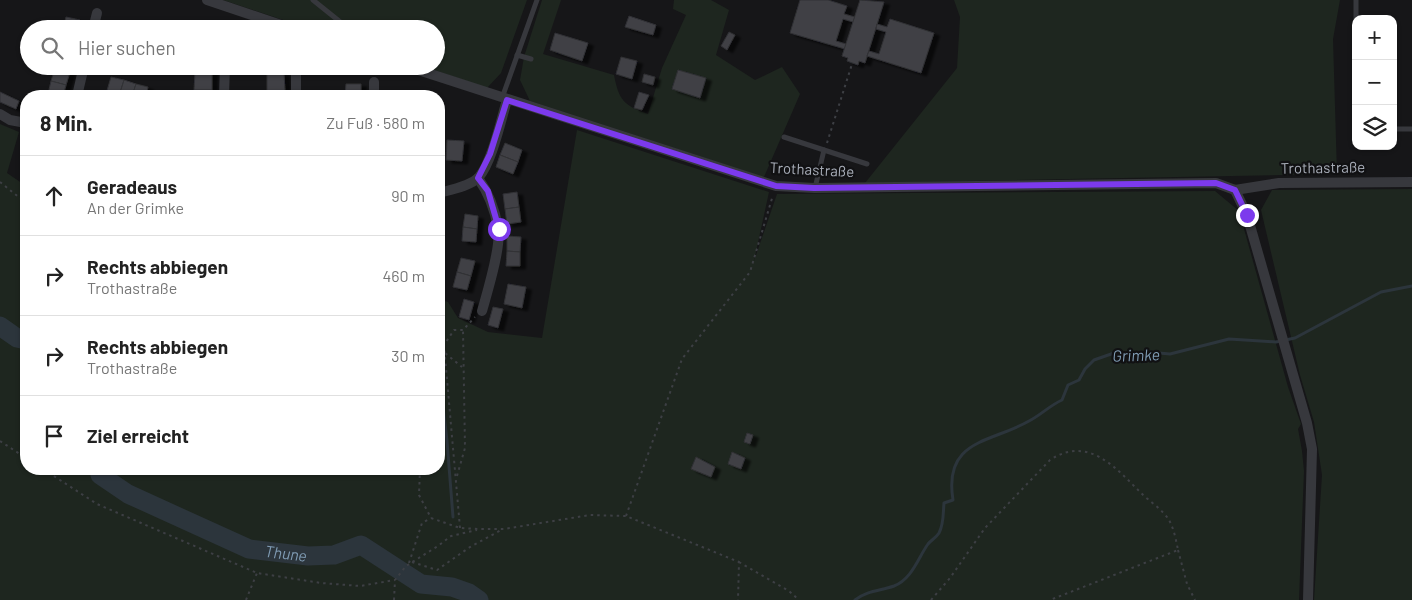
<!DOCTYPE html>
<html lang="de">
<head>
<meta charset="utf-8">
<style>
	body { margin:0; font-family:Barlow,sans-serif; background:#f6f6f6; color:#222 }
	.controls { position:absolute; right:15px; top:15px; display:grid; overflow:hidden; border-radius:10px; box-shadow:0 1px 4px #0004 }
	.controls button { width:45px; height:45px; display:grid; place-items:center; padding:0; border:0; border-bottom:1px solid #e0e0e0; background:#fff; color:#222; font:25px sans-serif }
	.stop { position:absolute; width:15px; height:15px; margin:-11px; border:4px solid #7c3aed; border-radius:50%; background:#fff }
	.stop.end { background:#7c3aed; border-color:#fff; box-shadow:0 1px 5px #0008 }
	.list { margin:0; padding:0; list-style:none }
	h2 { display:flex; justify-content:space-between; align-items:center; height:65px; margin:0; padding:0 20px; font-size:21px }
	h2 small { font-size:16px; font-weight:400; color:#767676 }
	.list li { display:grid; grid-template-columns:32px 1fr auto; gap:15px; align-items:center; box-sizing:border-box; height:80px; padding:0 20px; border-top:1px solid #e0e0e0 }
	.list b { display:block; font-size:19px; white-space:nowrap }
	.list p { margin:0; font-size:16px; white-space:nowrap; color:#767676 }
	.list em { font-size:16px; font-style:normal; color:#767676 }
	.icon { flex:none; width:28px; height:28px; fill:none; stroke:currentColor; stroke-width:2; stroke-linecap:round; stroke-linejoin:round }
	.map { position:relative; flex:none; width:1412px; height:600px; overflow:hidden }
	.search { position:absolute; background:#fff; box-shadow:0 1px 4px #0004; left:20px; top:20px; width:425px; height:55px; display:flex; align-items:center; gap:12px; box-sizing:border-box; padding:0 18px; border-radius:28px; color:#767676; font-size:19px }
	.panel { position:absolute; background:#fff; box-shadow:0 1px 4px #0004; left:20px; top:90px; width:425px; height:385px; border-radius:20px }
	.map>svg:first-child { display:block }
	.green { fill:#1e261f }
	.lines { fill:none; stroke-linecap:round; stroke-linejoin:round }
	.stream { stroke:#2c353c; stroke-width:3 }
	.river { stroke:#2c353c; stroke-width:19 }
	.building { fill:#404145; stroke:#303034; filter:url(#shadow) }
	.path { stroke:#3d3f44; stroke-width:2; stroke-dasharray:2.5 4; stroke-linecap:butt }
	.service { stroke:#37383d; stroke-width:5 }
	.minor { stroke:#37383d; stroke-width:10 }
	.route { stroke:#7c3aed; stroke-width:6 }
	.labels { text-anchor:middle; stroke-width:4.5; stroke-linejoin:round; paint-order:stroke }
	.street-label { font-size:15px; fill:#a8adb8; stroke:#111113 }
	.water-label { font-size:16px; font-style:italic; fill:#7f9bb3; stroke:#111113 }
</style>
</head>
<body>
<div class="map">
<svg width="1412" height="600" viewBox="0 0 1412 600">
	<defs>
		<filter id="shadow"><feDropShadow dx="5.5" dy="3" stdDeviation="1" flood-color="#0009"/></filter>
	</defs>
	<rect width="100%" height="100%" fill="#161618"/>
	<g class="green">
		<path d="M223,0h304l-26,73 -14,15 -65,-22h14v-37h-126z"/>
		<path d="M542,0h19l-18,54 71,21c5,25 9,30 34,39l14,-46 24,-53 -13,-6 1,-9h37l18,10 -13,45 39,25 27,-13 18,27 -36,83 -234,-76 -10,-21 4,-23z"/>
		<path d="M954,0h386l-7,39 4,135 -472,9 92,-115 3,-51z"/>
		<path d="M0,124l19,8 -12,41 19,13v283h413v-170l9,3 10,16 30,14 54,6 35,-208 192,62 -15,69 23,-67 438,-3 24,20 49,176 13,37 -3,5 4,22 2,20 -5,129h-1299z"/>
		<path d="M1412,189v411h-98l8,-125 -8,-53 -14,-47 -39,-165 11,-20z"/>
	</g>
	<g class="lines">
		<g class="stream">
			<path d="M439,372l8,69 6,76"/>
			<path d="M855,600c13,-10 25,-9 39,-14 18,-7 24,-28 34,-42 3,-4 8,-6 11,-11 5,-9 4,-20 5,-30l9,-3c-10,-61 38,-57 76,-79 12,-6 20,-15 33,-21l6,-15 11,-5 6,-11 9,-9 20,-7 21,4 13,-5 22,2 59,-15 47,3 19,-4 86,-46 31,-6"/>
		</g>
		<g class="river">
			<path d="M0,326l17,12 9,2"/>
			<path id="s1" d="M99,469l1,6 28,19 121,55 59,7 26,-1 27,-10 60,39 31,3 17,6 10,7"/>
		</g>
	</g>
	<g class="building">
		<path d="M800,0h28l19,6 -3,8 11,3 -2,5 -10,-3 -7,22 10,3 -1,5 -55,-16z"/>
		<path d="M860,0l24,2 -19,61 -6,-2 -1,4 -11,-4 1,-3 -6,-2z"/>
		<path d="M629,16l27,9 -3,10 -28,-8z"/>
		<path d="M66,17l14,3 -2,9h-15z"/>
		<path d="M890,19l44,14 -13,40 -54,-17 2,-5 10,3 7,-22 -10,-3 1,-5 10,3z"/>
		<path d="M120,23l13,4v2h-14z"/>
		<path d="M729,32l6,3 -8,15 -6,-4z"/>
		<path d="M555,33l33,10 -6,18 -32,-11z"/>
		<path d="M621,57l16,4 -5,18 -16,-5z"/>
		<rect x="195" y="66" width="17" height="6"/>
		<path d="M55,68l15,4 -4,13 -15,-4z"/>
		<path d="M678,70l28,8 -6,20 -28,-9z"/>
		<path d="M195,72h17v18h-18z"/>
		<path d="M267,73h17l1,18 -18,1z"/>
		<path d="M644,74l11,3 -2,8 -11,-3z"/>
		<path d="M111,77l13,3 -5,16 -13,-2z"/>
		<path d="M124,80l12,4 -4,12h-13z"/>
		<path d="M51,81l15,4 -3,11 -15,-2z"/>
		<path d="M136,84l12,3 -2,9h-14z"/>
		<path d="M346,84h15v12h-16z"/>
		<path d="M285,91v5h-17l-1,-4z"/>
		<path d="M0,92l19,9 -3,8 -16,-7z"/>
		<path d="M639,92l10,3 -7,15 -8,-2z"/>
		<path d="M447,140l17,1 -2,20 -16,-1z"/>
		<path d="M505,143l17,7 -4,12 -18,-7z"/>
		<path d="M500,155l18,7 -5,12 -17,-7z"/>
		<path d="M517,192l2,15 -14,2 -2,-15z"/>
		<path d="M519,207l2,15 -14,2 -2,-15z"/>
		<path d="M465,214l13,2 -1,13 -14,-2z"/>
		<path d="M463,227l14,2 -1,13 -14,-1z"/>
		<path d="M507,236l14,1 -1,15 -13,-1z"/>
		<path d="M507,251l13,1v14h-14z"/>
		<path d="M461,258l14,3 -4,15 -14,-4z"/>
		<path d="M457,272l14,4 -4,14 -14,-3z"/>
		<path d="M508,284l18,3 -4,21 -18,-4z"/>
		<path d="M464,299l10,3 -5,18 -10,-3z"/>
		<path d="M493,307l10,2 -5,19 -10,-3z"/>
		<path d="M747,433l6,2 -3,9 -6,-2z"/>
		<path d="M732,452l13,6 -4,11 -13,-5z"/>
		<path d="M696,457l19,10 -4,10 -20,-8z"/>
	</g>
	<g class="lines">
		<g class="path">
			<path d="M827,143l25,-79"/>
			<path d="M0,182l26,21"/>
			<path d="M439,340l5,5"/>
			<path d="M439,352l6,1 17,14"/>
			<path d="M0,441l26,17"/>
			<path d="M43,469l54,35 160,69 64,10 39,3 35,-6"/>
			<path d="M420,469l-1,26 12,23 29,10 19,1h25l86,-14 36,1 113,46 -1,38"/>
			<path d="M457,476l8,-28 -2,-118"/>
			<path d="M626,516l56,-157 68,-87 23,-77"/>
			<path d="M460,528l-16,-183 10,-15h9l12,-13"/>
			<path d="M1178,550l9,34 8,16"/>
			<path d="M412,562l25,8 33,-23 33,-18"/>
			<path d="M739,562l50,29 10,9"/>
			<path d="M409,563l13,-40 9,-5"/>
			<path d="M246,600l11,-27"/>
			<path d="M394,600l1,-20 11,-14 32,-20 13,-10 26,-6"/>
			<path d="M931,600l19,-22 35,-50 65,-68c38,-25 65,7 91,33 8,8 22,17 28,27 5,9 7,20 9,30l-128,50"/>
		</g>
		<g class="service">
			<path d="M313,0l36,29"/>
			<path d="M517,55l14,4"/>
			<path d="M1356,82v-82"/>
			<path d="M502,98l35,-98"/>
			<path d="M1393,129h19"/>
			<path d="M784,137l83,27"/>
			<path d="M815,188l9,-38"/>
		</g>
		<g class="minor">
			<path d="M207,0l86,29"/>
			<path d="M93,29l4,-16"/>
			<path d="M296,66v30"/>
			<path d="M406,66l370,120 39,2 401,-5 19,7 44,-7 133,-1"/>
			<path d="M77,96l7,-30"/>
			<path d="M224,96l1,-30"/>
			<path d="M374,96v-14"/>
			<path d="M0,114l10,6 16,3"/>
			<path d="M478,178c10,14 17,32 20,50 4,17 -11,65 -16,83"/>
			<path d="M1235,190l12,25 60,208 5,26 -4,151"/>
			<path d="M439,193c11,-3 32,-7 40,-16 13,-15 22,-57 28,-77"/>
		</g>
	</g>
	<g class="lines">
		<path class="route" d="M499,229l-11,-38 -10,-13 12,-24 17,-54 269,86 38,2 402,-5 19,7 12,25"/>
	</g>
	<g class="labels">
		<g class="street-label">
			<text transform="translate(1323 168) rotate(-1)" y="5">Trothastraße</text>
			<text transform="translate(812 170) rotate(3)" y="5">Trothastraße</text>
		</g>
		<g class="water-label">
			<text transform="translate(1136 355) rotate(-2)" y="6">Grimke</text>
			<text dy="6" stroke="none"><textPath href="#s1" startOffset="210">Thune</textPath></text>
		</g>
	</g>
</svg>
<div class="controls">
<button>+</button>
<button>−</button>
<button><svg class="icon" aria-label="layers" viewBox="0 0 24 24"><path d="M12 4l9 5-9 5-9-5zM3 14l9 5 9-5"/></svg></button>
</div>
<div class="stop" style="left:499px;top:229px"></div>
<div class="stop end" style="left:1247px;top:215px"></div>
<div class="search"><svg class="icon" aria-label="search" viewBox="0 0 24 24"><circle cx="10" cy="10" r="6"/><path d="M15 15l6 6"/></svg>Hier suchen</div>
<section class="panel">
<h2>8 Min.<small>Zu Fuß · 580 m</small></h2>
<ul class="list">
<li><svg class="icon" aria-label="ahead" viewBox="0 0 24 24"><path d="M12 20V5M6 11l6-6 6 6"/></svg><div><b>Geradeaus</b><p>An der Grimke</p></div><em>90 m</em></li>
<li><svg class="icon" aria-label="right" viewBox="0 0 24 24"><path d="M7 20v-9h11M14 6l5 5-5 5"/></svg><div><b>Rechts abbiegen</b><p>Trothastraße</p></div><em>460 m</em></li>
<li><svg class="icon" aria-label="right" viewBox="0 0 24 24"><path d="M7 20v-9h11M14 6l5 5-5 5"/></svg><div><b>Rechts abbiegen</b><p>Trothastraße</p></div><em>30 m</em></li>
<li><svg class="icon" aria-label="arrive" viewBox="0 0 24 24"><path d="M6 21V4h12l-3 4 3 4H6"/></svg><div><b>Ziel erreicht</b></div></li>
</ul>
</section>
</div>
</body>
</html>
